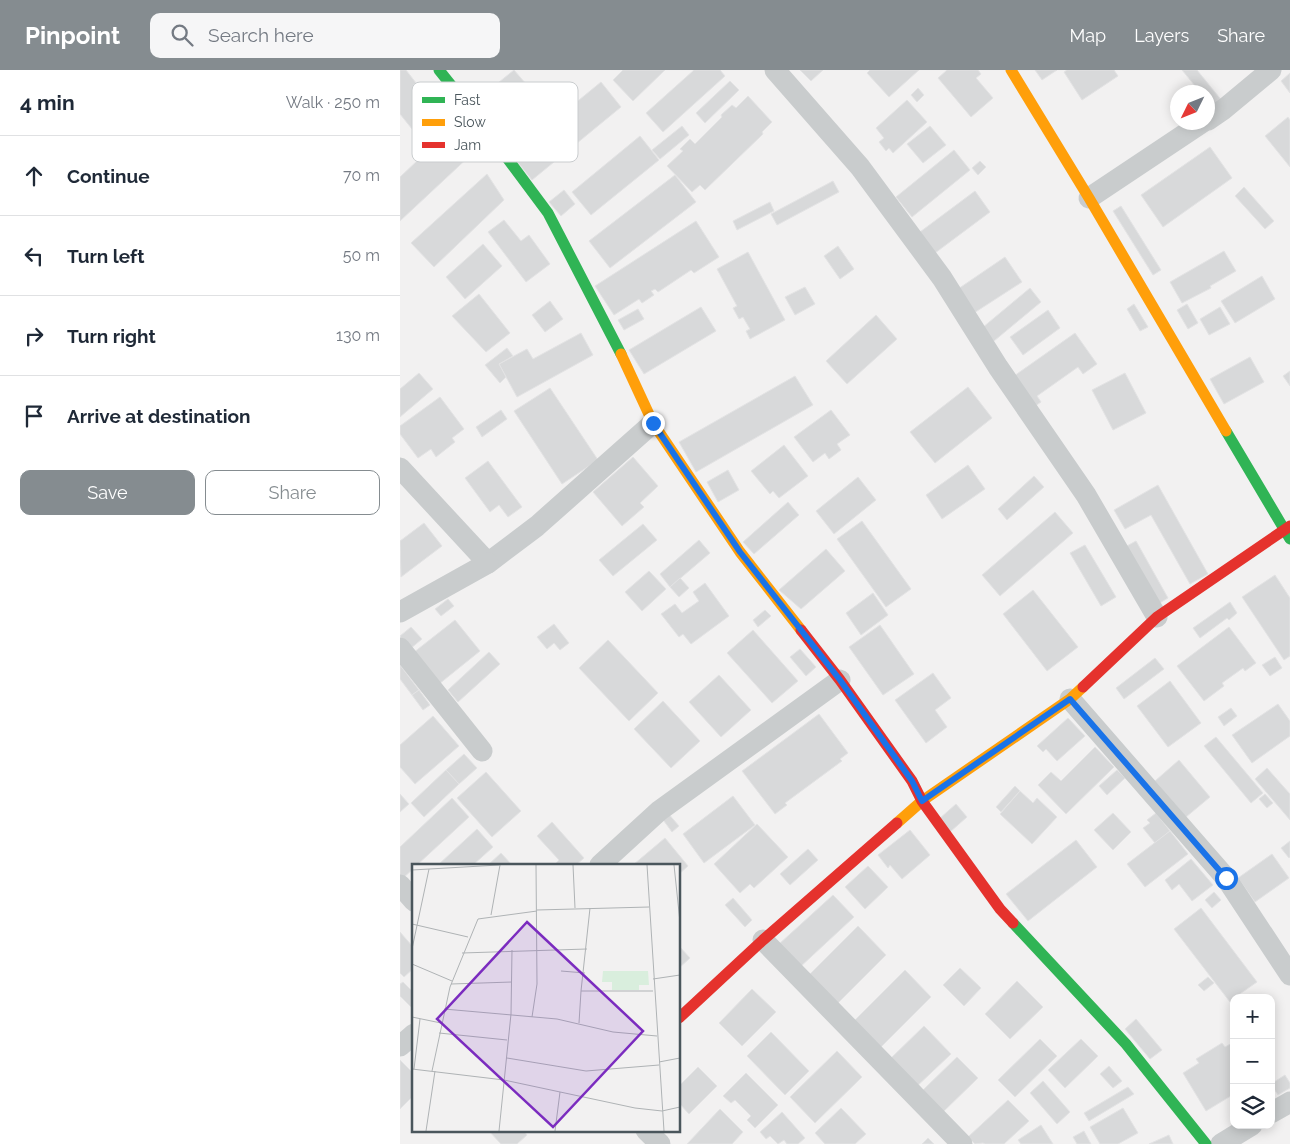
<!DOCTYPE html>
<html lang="en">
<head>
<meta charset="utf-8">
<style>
	body { margin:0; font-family:Raleway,sans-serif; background:#f6f6f7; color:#1f2937 }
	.controls { position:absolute; right:15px; bottom:15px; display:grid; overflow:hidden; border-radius:10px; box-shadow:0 2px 12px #0003 }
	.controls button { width:45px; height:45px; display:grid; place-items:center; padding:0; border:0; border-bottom:1px solid #e0e1e3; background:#fff; color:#1f2937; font:25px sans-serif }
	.compass { position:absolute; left:770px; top:15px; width:45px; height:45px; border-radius:50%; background:#fff; box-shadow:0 2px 12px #0003; rotate:227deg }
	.stop { position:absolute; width:15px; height:15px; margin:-11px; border:4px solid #1a73e8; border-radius:50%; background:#fff }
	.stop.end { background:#1a73e8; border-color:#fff; box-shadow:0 1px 5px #0008 }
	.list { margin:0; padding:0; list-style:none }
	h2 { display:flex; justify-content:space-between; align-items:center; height:65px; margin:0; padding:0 20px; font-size:21px }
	h2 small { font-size:16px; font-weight:400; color:#747a83 }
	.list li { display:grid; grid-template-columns:32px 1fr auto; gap:15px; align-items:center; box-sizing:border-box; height:80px; padding:0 20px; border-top:1px solid #e0e1e3 }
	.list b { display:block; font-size:19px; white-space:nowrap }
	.list em { font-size:16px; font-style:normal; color:#747a83 }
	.actions { display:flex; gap:10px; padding:15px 20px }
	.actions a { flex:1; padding:11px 0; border:1px solid #858c90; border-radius:10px; text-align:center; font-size:18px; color:#858c90 }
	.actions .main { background:#858c90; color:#fff }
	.icon { flex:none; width:28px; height:28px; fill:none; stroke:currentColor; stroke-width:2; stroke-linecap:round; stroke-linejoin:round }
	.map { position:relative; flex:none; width:890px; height:1074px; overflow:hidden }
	header { display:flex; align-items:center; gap:30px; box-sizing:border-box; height:70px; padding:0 25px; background:#858c90; color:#fff }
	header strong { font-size:24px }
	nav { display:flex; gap:28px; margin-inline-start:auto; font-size:18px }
	.search { width:350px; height:45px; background:#f6f6f7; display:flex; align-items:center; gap:12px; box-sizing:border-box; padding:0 18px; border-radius:10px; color:#747a83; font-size:19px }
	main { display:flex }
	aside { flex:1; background:#fff }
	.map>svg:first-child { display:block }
	.building { fill:#d8d9da; stroke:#e3e3e4 }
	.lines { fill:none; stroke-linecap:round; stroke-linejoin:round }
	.street { stroke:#c9cccd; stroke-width:21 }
	.fast { stroke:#30b455; stroke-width:11 }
	.slow { stroke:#ff9f0a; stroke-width:11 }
	.jam { stroke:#e5322d; stroke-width:11 }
	.route { stroke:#1a73e8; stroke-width:6 }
	.inset-road { fill:none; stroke:#afb3b5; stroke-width:1 }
	.view { fill:#7b2cbf; fill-opacity:0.15; stroke:#7b2cbf; stroke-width:2.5 }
	.inset-edge { fill:none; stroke:#4a565c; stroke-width:2.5 }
	.key { fill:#fff; stroke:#c9ccce; stroke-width:1 }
	.key-label { font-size:14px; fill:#4a565c }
</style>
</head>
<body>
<header>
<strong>Pinpoint</strong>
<div class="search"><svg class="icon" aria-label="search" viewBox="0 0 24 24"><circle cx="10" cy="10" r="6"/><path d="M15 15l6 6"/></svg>Search here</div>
<nav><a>Map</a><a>Layers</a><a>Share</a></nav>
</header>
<main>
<aside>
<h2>4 min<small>Walk · 250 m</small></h2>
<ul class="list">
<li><svg class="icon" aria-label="ahead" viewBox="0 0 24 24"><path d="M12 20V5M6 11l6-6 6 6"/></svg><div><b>Continue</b></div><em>70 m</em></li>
<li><svg class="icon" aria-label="left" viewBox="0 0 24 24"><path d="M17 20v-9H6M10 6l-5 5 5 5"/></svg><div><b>Turn left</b></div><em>50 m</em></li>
<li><svg class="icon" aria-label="right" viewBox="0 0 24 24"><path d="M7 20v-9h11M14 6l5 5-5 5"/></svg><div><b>Turn right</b></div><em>130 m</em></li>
<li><svg class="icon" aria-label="arrive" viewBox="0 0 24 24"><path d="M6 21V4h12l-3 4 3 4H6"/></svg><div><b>Arrive at destination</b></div></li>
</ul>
<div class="actions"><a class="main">Save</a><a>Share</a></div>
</aside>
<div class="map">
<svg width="890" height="1074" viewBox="0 0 890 1074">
	<rect width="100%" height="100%" fill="#f2f1f1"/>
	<g class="building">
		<path d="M0,0h6l31,40 -25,19 -12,-15z"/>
		<path d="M114,0l19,22 -42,34 -18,-23z"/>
		<path d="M223,0h42l-32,31 -20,-21z"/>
		<path d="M294,0h26l5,6 -62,56 -17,-19z"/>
		<path d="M400,0h23l-12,11z"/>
		<path d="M470,0h49l-30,27 -22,-24z"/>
		<path d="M547,0h31l3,4 -5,4 17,20 -22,19 -33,-39z"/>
		<path d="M635,0h22l-15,10z"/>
		<path d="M667,0h47l4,6 -36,24 -18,-28z"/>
		<path d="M782,0h15l26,32 -9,7 -6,-8v-9h-8z"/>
		<path d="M890,3v20l-9,-12z"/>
		<path d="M330,11l9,9 -34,33 -9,-10z"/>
		<path d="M201,12l20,25 -89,73 -20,-25z"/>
		<path d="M518,18l6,7 -7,7 -6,-7z"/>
		<path d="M348,26l24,26 -10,10 1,2 -58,56 -5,-5 -8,7 -25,-26 16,-15 -3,-2 10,-10 5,5 27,-27 -1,-2 11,-10 4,3z"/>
		<path d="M507,30l20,22 -34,31 -4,-5 -3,3 -7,-9 5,-4 -8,-10z"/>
		<path d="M888,47l2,3v47l-25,-31z"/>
		<path d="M54,56l20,26 -74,69v-44z"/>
		<path d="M282,56l7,9 -29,24 -8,-9z"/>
		<path d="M530,56l16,19 -23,18 -16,-19z"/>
		<path d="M240,66l19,24 -68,55 -19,-23z"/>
		<path d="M810,77l22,31 -69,49 -22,-32z"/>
		<path d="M554,80l16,20 -58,47 -16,-20z"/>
		<path d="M580,91l6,6 -8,8 -6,-7z"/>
		<path d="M87,104l17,26 -70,67 -23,-24z"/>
		<path d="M275,105l21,27 -86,66 -21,-27z"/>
		<path d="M433,111l6,11 -62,33 -6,-11z"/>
		<path d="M844,117l30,34 -9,8 -30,-33z"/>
		<path d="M164,120l11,14 -14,12 -12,-14z"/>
		<path d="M575,121l15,21 -55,41 -15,-21z"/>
		<path d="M370,132l4,9 -37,19 -4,-9z"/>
		<path d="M721,136l40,64 -8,5 -40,-64z"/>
		<path d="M104,150l17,21 8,-6 21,29 -24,18 -38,-50z"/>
		<path d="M296,151l23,36 -25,16 -3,-3 -33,22 -3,-3 -4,2 3,4 -12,8 -3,-4 -25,16 -19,-29z"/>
		<path d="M83,174l19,22 -37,33 -19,-22z"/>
		<path d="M438,176l16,23 -14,10 -16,-23z"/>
		<path d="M824,181l12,20 -26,15 1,2 -29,15 -12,-21z"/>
		<path d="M348,182l37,68 -35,19 -4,-8 4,-2 -7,-12 -4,2 -6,-11 4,-2 -20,-37z"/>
		<path d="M605,187l17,25 -48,31 -16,-24z"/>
		<path d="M862,206l13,23 -40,24 -14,-22z"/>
		<path d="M405,217l10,17 -20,11 -10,-18z"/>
		<path d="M630,218l11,14 -47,39 -12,-13z"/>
		<path d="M79,224l31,39 -24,19 -34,-36z"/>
		<path d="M150,231l13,18 -18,13 -13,-17z"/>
		<path d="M734,234l14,23 -8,4 -13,-22z"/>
		<path d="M787,234l11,19 -10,6 -11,-19z"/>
		<path d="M301,237l15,24 -72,43 -15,-24z"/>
		<path d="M820,237l10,17 -21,11 -9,-16z"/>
		<path d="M238,239l6,10 -20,11 -6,-10z"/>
		<path d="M648,240l12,18 -37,27 -13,-18z"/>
		<path d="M476,245l21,24 -50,45 -21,-23z"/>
		<path d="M181,263l12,22 -76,42 -18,-33 28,-15 6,10z"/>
		<path d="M675,263l22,31 -14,10 -5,-7 -41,29 4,6 -6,4 -21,-30z"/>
		<path d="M107,278l6,8 -14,8 7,13 -6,6 -15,-18z"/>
		<path d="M850,287l14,25 -40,22 -14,-25z"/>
		<path d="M890,301v15l-7,-10z"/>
		<path d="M19,303l14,16 -33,28v-28z"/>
		<path d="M725,303l21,40 -33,17 -21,-40z"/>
		<path d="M395,306l18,29 -117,67 -17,-30z"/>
		<path d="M568,317l24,31 -57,45 -25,-31z"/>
		<path d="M150,318l48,72 -36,24 -48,-73z"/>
		<path d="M40,327l24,32 -12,9 3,4 -19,15 -5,-8 -13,9 -18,-24v-8z"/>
		<path d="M101,340l6,9 -25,18 -6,-10z"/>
		<path d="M431,340l19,25 -13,9 4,6 -12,9 -4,-6 -12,9 -19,-25z"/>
		<path d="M384,375l24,31 -29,22 -6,-7 -3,3 -19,-23z"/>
		<path d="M233,387l25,29 -18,17 4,4 -22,19 -29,-34z"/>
		<path d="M88,391l34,46 -14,10 -9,-12 -9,7 -25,-34z"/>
		<path d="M568,395l17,24 -43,30 -16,-24z"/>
		<path d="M328,400l11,20 -21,12 -11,-20z"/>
		<path d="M634,406l10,11 -37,33 -9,-11z"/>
		<path d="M458,407l18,23 -42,34 -18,-23z"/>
		<path d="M758,415l50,89 -18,10 -39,-69 -26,14 -11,-19z"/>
		<path d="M388,432l11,13 -45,39 -11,-12z"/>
		<path d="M655,442l18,21 -73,63 -18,-21z"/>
		<path d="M462,451l49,68 -25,18 -49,-68z"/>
		<path d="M24,453l18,23 -41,31 -1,-36z"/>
		<path d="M243,454l14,16 -44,36 -14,-16z"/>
		<path d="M299,470l11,13 -40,34 -10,-13z"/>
		<path d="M736,471l32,57 -10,6 -33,-57z"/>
		<path d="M685,475l31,52 -15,9 -31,-53z"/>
		<path d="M426,479l19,22 -44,38 -22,-19z"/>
		<path d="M249,501l17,18 -24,22 -17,-19z"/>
		<path d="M875,505l15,23v58l-6,4 -42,-63z"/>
		<path d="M280,508l9,10 -10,9 -9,-10z"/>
		<path d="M305,513l24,33 -38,28 -8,-10 -4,3 -18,-23 14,-10 7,9 17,-12 -6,-9z"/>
		<path d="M633,520l45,57 -31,24 -44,-57z"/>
		<path d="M473,523l15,22 -27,20 -15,-22z"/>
		<path d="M48,529l6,7 -13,10 -6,-7z"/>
		<path d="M830,532l7,11 -8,7 -2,-2 -27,20 -7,-10z"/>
		<path d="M365,540l6,6 -13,11 -5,-7z"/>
		<path d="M55,550l25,31 -41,33 -26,-31z"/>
		<path d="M154,554l15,19 -9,7 -6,-7 -7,6 -10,-12z"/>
		<path d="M480,555l34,49 -31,21 -34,-48z"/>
		<path d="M11,557l11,12 -12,10 -10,-13z"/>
		<path d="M829,557l27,36 -11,8 -2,-3 -21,15 2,3 -20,15 -27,-35z"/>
		<path d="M353,560l45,51 -26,22 -45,-50z"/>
		<path d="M208,570l50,53 -29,28 -50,-53z"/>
		<path d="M400,579l16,18 -10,9 -16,-19z"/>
		<path d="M89,582l11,12 -42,38 -10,-12z"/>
		<path d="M875,587l7,11 -12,8 -8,-11z"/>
		<path d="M755,588l9,11 -40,30 -8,-11z"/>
		<path d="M0,595l19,25 -7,5 -12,-16z"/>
		<path d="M533,603l18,25 -16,12 12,17 -21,16 -31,-43z"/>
		<path d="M319,605l32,35 -30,27 -32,-35z"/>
		<path d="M770,611l31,42 -33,24 -31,-41z"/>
		<path d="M19,620l11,15 -7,5 -11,-15z"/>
		<path d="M263,631l37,40 -29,27 -37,-39z"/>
		<path d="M878,634l12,17v15l-38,27 -20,-28z"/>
		<path d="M831,638l6,8 -13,10 -6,-9z"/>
		<path d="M419,644l29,39 -8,6 2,2 -57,42 2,2 -12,9 -33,-43z"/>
		<path d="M33,646l26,30 -44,38 -15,-17v-22z"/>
		<path d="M668,648l17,18 -28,25 -11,-12 -3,3 -6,-6z"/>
		<path d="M816,667l47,56 -12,10 -47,-57z"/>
		<path d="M695,677l19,20 -48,47 -28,-29 13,-13 10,9z"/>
		<path d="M64,684l13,14 -18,16 -13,-14z"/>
		<path d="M779,690l31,37 -24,20 -31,-36z"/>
		<path d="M867,698l23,26v26l-35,-41z"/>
		<path d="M46,700l13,14 -35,33 -13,-14z"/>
		<path d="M717,700l8,8 -18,17 -8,-9z"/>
		<path d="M86,702l35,39 -29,26 -35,-39z"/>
		<path d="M615,716l5,5 -19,21 -5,-5z"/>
		<path d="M620,721l13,12 4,-5 20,19 -25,27 -32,-30z"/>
		<path d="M0,724l9,10 -9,8z"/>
		<path d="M865,724l8,9 -6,5 -8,-9z"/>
		<path d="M333,726l22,29 -51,38 -21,-29z"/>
		<path d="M52,728l17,19 -52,48h-3v3l-13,12 -1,-1v-32z"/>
		<path d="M556,734l11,13 -17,15 -11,-13z"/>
		<path d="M267,742l12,14 -7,6 -11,-15z"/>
		<path d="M713,743l18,19 -18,18 -19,-20z"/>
		<path d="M756,743l14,18 -15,12 -12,-15 7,-5 -3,-3z"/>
		<path d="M152,752l32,36 -8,7h-22l5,-5 -22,-24z"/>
		<path d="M357,754l31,33 -34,31 -4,-4 -10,9 -26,-29z"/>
		<path d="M77,759l16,18 -20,18h-35z"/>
		<path d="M510,760l20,25 -28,24 -12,-14 -2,3 -10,-13z"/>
		<path d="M770,761l18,23 -43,33 -18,-23z"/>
		<path d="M265,768l23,28 -9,8v-9h-46z"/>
		<path d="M676,770l21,27 -69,54 -22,-27z"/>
		<path d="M890,771v16l-1,1 -8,-10z"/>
		<path d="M408,779l10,11 -28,25 -10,-11z"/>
		<path d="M101,783l11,12h-24z"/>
		<path d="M872,784l17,24 -34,24 -17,-24z"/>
		<path d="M791,789l22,26 -21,16 -13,-17 -7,6 -7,-10z"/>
		<path d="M468,796l20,21 -23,22 -20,-22z"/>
		<path d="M814,822l7,8 -9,8 -7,-8z"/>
		<path d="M433,825l21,22 -55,51 -21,-23z"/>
		<path d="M333,828l19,22 -7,7 -20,-22z"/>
		<path d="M801,838l56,74 -23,16 -4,4 -56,-73z"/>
		<path d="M458,856l28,29 -49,49 -28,-29z"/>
		<path d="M0,862l14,16v20l-10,9 -4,-4z"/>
		<path d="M279,876l11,12 -11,10z"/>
		<path d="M560,898l21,20 -17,18 -21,-21z"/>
		<path d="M505,900l26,27 -52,52 -26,-27z"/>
		<path d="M808,907l6,6 -10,8 -6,-6z"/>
		<path d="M617,911l26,26 -33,32 -25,-25z"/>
		<path d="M3,912l11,11v17l-14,-14v-12z"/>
		<path d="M352,919l24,23 -34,34 -23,-23z"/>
		<path d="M736,949l26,31 -12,9 -25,-30z"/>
		<path d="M524,956l27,28 -37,35 -26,-28z"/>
		<path d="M371,962l38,39 -24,24 -38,-39z"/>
		<path d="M640,969l17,17 -42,41 -17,-17z"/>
		<path d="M681,969l17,17 -33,32 -17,-18z"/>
		<path d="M834,972v52l-28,17 -23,-38 16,-10 -3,-4 26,-16 3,4z"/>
		<path d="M437,981l25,26 -47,46 -25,-26z"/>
		<path d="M557,987l21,21 -35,34 -21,-21z"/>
		<path d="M0,990l14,14v21l-14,14z"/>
		<path d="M709,996l13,15 -9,7 -13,-14z"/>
		<path d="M298,997l19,19 -28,28 -10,-11v-17z"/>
		<path d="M346,1003l32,32 -23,23 -8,-8 4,-4 -16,-16 -4,3 -8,-7z"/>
		<path d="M885,1005l5,8v5l-12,7 -7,-11z"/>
		<path d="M643,1011l27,31 -13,12 -27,-31z"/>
		<path d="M728,1017l6,7 -45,27 -5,-8z"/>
		<path d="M608,1030l21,21 -25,23h-19l-2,-1 -8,1 -7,-7z"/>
		<path d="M441,1038l25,26 -11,10h-30l-10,-11z"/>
		<path d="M723,1038l15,25 -20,11h-18l-10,-17z"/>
		<path d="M320,1039l23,23 -11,12h-45z"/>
		<path d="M382,1042l23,26 -7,6h-11l-3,-4 -6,4 -8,-8 -4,3 -6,-7z"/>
		<path d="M641,1055l12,19h-32l-3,-4z"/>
		<path d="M88,1060h35l4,5 -10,9h-16z"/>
		<path d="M684,1061l7,13h-14l-4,-7z"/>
		<path d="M769,1065l4,9h-24z"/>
		<path d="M528,1068l6,6h-12z"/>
	</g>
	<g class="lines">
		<g class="street">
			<path d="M375,0l85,97 82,111 56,89 88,128 71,122"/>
			<path d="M808,50l16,-11 47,-39"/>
			<path d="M689,128l114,-76"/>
			<path d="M0,398l88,95 49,-37 116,-103"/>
			<path d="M0,542l88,-49"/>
			<path d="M0,578l82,103"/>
			<path d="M670,629l156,179 64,97"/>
			<path d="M200,795l59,-54 181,-131"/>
			<path d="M0,815l14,16"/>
			<path d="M363,870l199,204"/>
			<path d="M0,976l14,-12"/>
			<path d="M871,1043l19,-11"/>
			<path d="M246,1060l14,14"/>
			<path d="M821,1074l31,-19"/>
		</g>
		<g class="fast">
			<path d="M39,0l36,45 73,98 73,141"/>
			<path d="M826,361l64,108"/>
			<path d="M613,853l113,121 80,100"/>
		</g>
		<g class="slow">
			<path d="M611,0l78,128 137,233"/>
			<path d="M221,284l32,69 87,129 61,78"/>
			<path d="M497,753l25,-22 148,-102 13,-12"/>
		</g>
		<g class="jam">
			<path d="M401,560l39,50 72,101 10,20 78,108 13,14"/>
			<path d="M683,617l74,-70 133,-91"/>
			<path d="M279,948l84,-78 134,-117"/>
		</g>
	</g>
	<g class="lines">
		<path class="route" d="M253,353l87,129 100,128 72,101 10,20 148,-102 156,179"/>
	</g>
	<g transform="translate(12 794)">
		<rect width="268" height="268" fill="#f2f1f1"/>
		<path d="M191,107h45l1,14h-10v5h-27v-8h-10z" fill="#d9eedd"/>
		<path class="inset-road" d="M161,1l2,43M235,1l17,266M262,1l6,57M0,6l87,-5M125,46l112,-3M79,51l9,-50M0,60l56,13M0,85l17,-80M50,89l125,-4M0,100l40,17M149,107l24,2M241,115l27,-4M39,120l61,-2M169,127l9,-83M32,145l113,10 56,13 44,4M0,153l29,6M120,153l5,-33 -1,-119M167,159l2,-32h72M27,169l68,7M95,194l79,13 73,-6M247,198l21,-4M0,205l92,11 131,28 27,3 18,-4M2,205l6,-50M20,207l18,-84 28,-68 59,-8M14,267l9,-60M87,267l12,-117 1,-64M143,267l5,-39"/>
		<path class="view" d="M115,58l116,109 -90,96 -116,-108z"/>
		<rect width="268" height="268" class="inset-edge"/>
	</g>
	<rect x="12" y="12" width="166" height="80" rx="8" class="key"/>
	<rect x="22" y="27" width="23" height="6" fill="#30b455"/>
	<rect x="22" y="49" width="23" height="7" fill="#ff9f0a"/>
	<rect x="22" y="72" width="23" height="6" fill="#e5322d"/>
	<g class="key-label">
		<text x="54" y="35">Fast</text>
		<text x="54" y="57">Slow</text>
		<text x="54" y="80">Jam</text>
	</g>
</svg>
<div class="controls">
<button>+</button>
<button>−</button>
<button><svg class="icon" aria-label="layers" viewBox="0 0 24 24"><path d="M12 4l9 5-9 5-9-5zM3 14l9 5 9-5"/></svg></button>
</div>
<svg class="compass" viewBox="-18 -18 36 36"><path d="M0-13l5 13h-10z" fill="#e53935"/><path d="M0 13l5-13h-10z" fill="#747a83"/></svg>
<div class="stop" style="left:826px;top:808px"></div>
<div class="stop end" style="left:253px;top:353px"></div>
</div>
</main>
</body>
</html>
